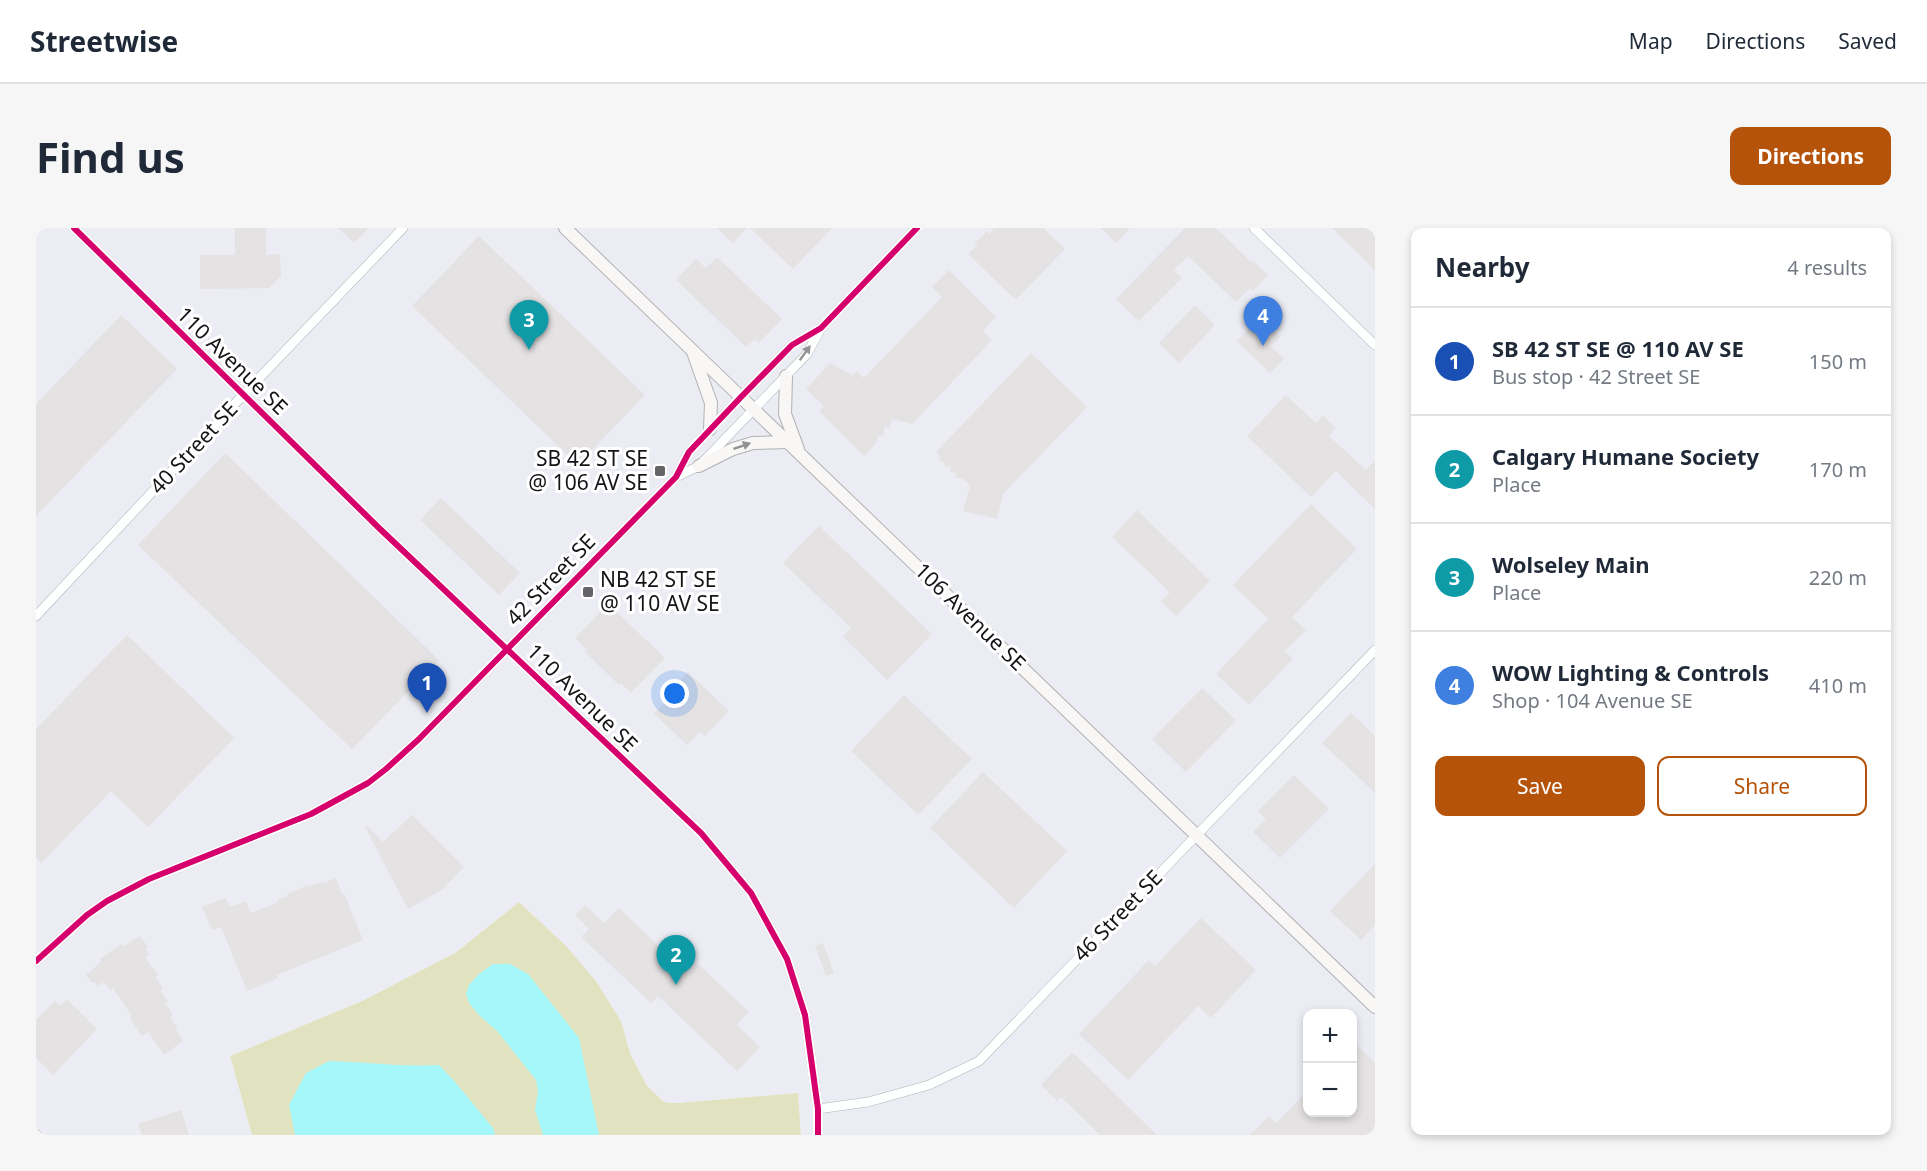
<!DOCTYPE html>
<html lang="en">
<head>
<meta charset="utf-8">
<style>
	body { margin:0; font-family:"Noto Sans",sans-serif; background:#f6f6f7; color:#1f2937 }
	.controls { position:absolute; right:18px; bottom:18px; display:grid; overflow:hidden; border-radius:12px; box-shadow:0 3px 9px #0003 }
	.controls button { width:54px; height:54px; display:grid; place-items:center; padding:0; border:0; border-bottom:2px solid #e0e1e3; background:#fff; color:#1f2937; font:30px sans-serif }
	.you { position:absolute; left:639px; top:466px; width:21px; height:21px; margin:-15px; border:4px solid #fff; border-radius:50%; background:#1a73e8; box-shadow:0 0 0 9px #1a73e833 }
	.badge { display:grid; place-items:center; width:39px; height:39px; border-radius:50%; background:#b45309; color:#fff; font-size:20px; font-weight:700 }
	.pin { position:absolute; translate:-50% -50px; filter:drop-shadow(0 2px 3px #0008) }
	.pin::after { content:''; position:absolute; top:32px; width:21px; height:18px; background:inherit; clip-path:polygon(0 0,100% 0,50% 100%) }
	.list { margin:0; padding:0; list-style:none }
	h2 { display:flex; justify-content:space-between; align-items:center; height:78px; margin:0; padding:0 24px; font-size:26px }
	h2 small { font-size:20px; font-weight:400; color:#747a83 }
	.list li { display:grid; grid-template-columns:39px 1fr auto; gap:18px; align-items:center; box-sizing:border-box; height:108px; padding:0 24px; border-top:2px solid #e0e1e3 }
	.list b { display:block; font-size:22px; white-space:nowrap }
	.list p { margin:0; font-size:20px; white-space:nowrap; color:#747a83 }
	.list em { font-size:20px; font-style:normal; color:#747a83 }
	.actions { display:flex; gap:12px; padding:18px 24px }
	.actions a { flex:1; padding:14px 0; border:2px solid #b45309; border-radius:12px; text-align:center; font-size:21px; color:#b45309 }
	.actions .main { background:#b45309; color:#fff }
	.map { position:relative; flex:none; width:1339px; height:907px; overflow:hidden; border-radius:12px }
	header { display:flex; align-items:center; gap:36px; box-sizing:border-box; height:84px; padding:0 30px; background:#fff; border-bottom:2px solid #e0e1e3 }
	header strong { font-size:28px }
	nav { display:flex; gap:33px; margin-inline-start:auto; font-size:21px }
	.intro { display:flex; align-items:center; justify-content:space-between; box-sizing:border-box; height:144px; padding:0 36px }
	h1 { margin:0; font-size:42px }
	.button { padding:15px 27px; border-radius:12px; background:#b45309; color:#fff; font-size:21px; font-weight:700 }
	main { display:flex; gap:36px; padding:0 36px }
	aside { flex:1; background:#fff; border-radius:12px; box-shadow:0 3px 9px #0003 }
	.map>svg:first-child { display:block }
	.built { fill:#ecedf4; fill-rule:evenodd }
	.green { fill:#e0e2c0 }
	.water { fill:#a4f6f8 }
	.building { fill:#e4e2e3 }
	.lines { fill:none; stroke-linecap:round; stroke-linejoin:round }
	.street-casing { stroke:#b1b2b4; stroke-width:10 }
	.secondary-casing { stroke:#b1b2b4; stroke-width:14 }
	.street { stroke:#feffff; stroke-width:9 }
	.secondary { stroke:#f8f7f6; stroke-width:12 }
	.cycleway-casing { stroke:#fff; stroke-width:10 }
	.cycleway { stroke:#d6006c; stroke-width:6 }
	.oneway { fill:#959597 }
	.oneway2 { fill:#919192 }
	.poi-dot { fill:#656568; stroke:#fff; stroke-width:2 }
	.labels { text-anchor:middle; stroke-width:6; stroke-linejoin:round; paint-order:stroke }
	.street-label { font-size:21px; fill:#141418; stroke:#fff }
	.poi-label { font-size:21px; fill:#141418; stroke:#fff; text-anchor:end }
</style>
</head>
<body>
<header>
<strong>Streetwise</strong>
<nav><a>Map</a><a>Directions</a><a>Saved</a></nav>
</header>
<div class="intro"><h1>Find us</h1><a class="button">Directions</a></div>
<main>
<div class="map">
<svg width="1339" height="907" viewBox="0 0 1339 907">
	<rect width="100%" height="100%" fill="#fbfcfe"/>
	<path class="built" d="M0,0h1339v907h-574l-3,-42 -122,10 -12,-1 -17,-16 -17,-33 -9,-32 -25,-40 -30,-35 -47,-44 -64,51 -93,48 -132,55 22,79h-216zM1272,786h44v98h-44z"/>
	<path class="green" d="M483,674l47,44 30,35 25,40 9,32 17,33 17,16 12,1 122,-10 3,42h-549l-22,-79 132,-55 93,-48z"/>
	<g class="water">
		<path d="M457,736h17l18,10 51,64 20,97h-56l-8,-25 3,-19 -2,-11 -39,-49 -17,-15 -11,-13 -3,-9 3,-9 10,-11z"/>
		<path d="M293,833c36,1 73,6 110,4l17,18 37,45 2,7h-200l-6,-30 17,-32z"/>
	</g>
	<g class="building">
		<path d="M199,0h31v27l14,-1 1,22 -12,12 -69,1v-34h35z"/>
		<path d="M302,0h31l-15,15z"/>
		<path d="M681,0h30l-14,15z"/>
		<path d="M714,0h82l-39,41z"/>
		<path d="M958,0h49l22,21 -49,51 -48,-46 9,-9 -2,-2 12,-12 2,3z"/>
		<path d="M1065,0h29l-14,15z"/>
		<path d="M1149,0h31l35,34 2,-1 15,14 -15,16 -3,-3 -14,14 -48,-46 -14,14 8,8 -43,43 -23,-22z"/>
		<path d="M1296,0h43v42z"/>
		<path d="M443,8l166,159 -67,70 -166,-159z"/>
		<path d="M681,29l65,62 -23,24 -4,-4 -9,8 -70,-67 20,-21 10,9z"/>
		<path d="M913,42l47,47 -13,14 9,9 -80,84 -20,-5 -2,9 -5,-1 -2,9 -5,-1 -2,8 -12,13 -45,-45 5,-5 -18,-17 24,-26 22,12 5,-4 7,7 78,-81 -10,-10z"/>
		<path d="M1159,77l20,20 -36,38 -20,-20z"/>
		<path d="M85,87l56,54 -141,147v-112z"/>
		<path d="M1224,89l20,20 -9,9 13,13 -14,14 -33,-32z"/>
		<path d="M995,125l56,54 -84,87 -6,25 -34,-8 7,-25 -7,-7 -8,-2 1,-4 -6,-1 1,-5 -7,-1 1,-4 -6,-1 1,-4 -4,-5z"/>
		<path d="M1250,167l30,28 7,-8 13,13 -7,8 37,34 9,-10v49l-39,-38 -25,26 -64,-61z"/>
		<path d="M189,225l214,207 -87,89 -214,-204z"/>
		<path d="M405,270l79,75 -21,22 -79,-75z"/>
		<path d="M1275,276l46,45 -65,68 14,13 -21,21 8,8 -44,46 -33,-31 52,-55 -35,-34z"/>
		<path d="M1101,282l73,71 -34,35 -15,-15 9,-9 -58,-55z"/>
		<path d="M783,298l113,108 -45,46 -44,-43 8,-9 -68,-65z"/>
		<path d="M572,376l57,54 -34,35 -10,-10 -2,2 -34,-33 2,-2 -12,-12z"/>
		<path d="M91,407l107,103 -86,89 -37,-36 -70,72 -5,-6v-128z"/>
		<path d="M652,444l41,39 -24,25 -5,-4 -13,13 -33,-31 13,-14 -3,-3z"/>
		<path d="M1166,460l34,32 -50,52 -34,-33z"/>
		<path d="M868,467l68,64 -54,56 -67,-64z"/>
		<path d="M1315,485l24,23v57l-53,-50z"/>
		<path d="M947,544l84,79 -53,57 -84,-80z"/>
		<path d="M1258,547l35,34 -49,49 -27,-26 13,-13 -8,-8z"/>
		<path d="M376,587l52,52 -22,23 -34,19 -43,-82 2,-1 16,16z"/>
		<path d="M1339,636v61l-14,15 -31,-29z"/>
		<path d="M300,650l6,16 2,-1 19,47 -86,35 1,3 -31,13 -26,-64 -9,3 -10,-23 24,-9 4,9 16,-6 5,12 27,-11 -1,-2 11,-4 -1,-2 21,-9 1,1 12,-4 2,1z"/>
		<path d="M549,677l19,18 15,-15 69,67 10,-11 51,48 -12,13 23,22 -23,24 -79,-75 -7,7 -70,-66 8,-8 -14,-14z"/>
		<path d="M1165,690l55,52 -45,48 -13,-12 -70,74 -49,-46 70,-74 6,6z"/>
		<path d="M104,708l8,11 -3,2 4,5 -4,3 13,18 -3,2 8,11 -3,2 8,11 -3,2 8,12 -3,2 8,12 -2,1 7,11 -19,14 -16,-23 -6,4 -13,-19 3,-1 -19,-28 -3,2 -6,-8 -6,4 -3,-4 -3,1 -6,-8 15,-13 -1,-3 21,-15 2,2z"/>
		<path d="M787,715l11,30 -8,3 -11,-30z"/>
		<path d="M31,771l30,30 -44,46 -17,-17v-38l19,-19 5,5z"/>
		<path d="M1317,813l22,22v72h-125l19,-19 7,7 32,-33v23h45z"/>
		<path d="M1036,824l85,83h-57l-39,-38 -4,4 -16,-16z"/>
		<path d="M145,882l8,25h-47l-4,-11z"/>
	</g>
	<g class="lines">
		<defs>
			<g id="street">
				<path d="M38,0l305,300 322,305 50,60 36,66 18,56 13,94v26"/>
				<path d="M1218,0l121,117"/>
				<path d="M640,249l23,-11 108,-112 14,-26"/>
				<path d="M0,388l207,-221 160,-167"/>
				<path d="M0,733l51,-46 20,-14 42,-22 162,-65 57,-31 18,-14 33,-30 257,-262 13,-25 53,-56 50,-51 29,-17 96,-100"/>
				<path d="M782,881l50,-7 61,-17 50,-24 396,-411"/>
				<path d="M0,906l1,1"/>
			</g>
			<g id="secondary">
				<path d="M529,0l810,779"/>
				<path d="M657,124l18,51 -1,26"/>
				<path d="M750,148l-1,38 13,35"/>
				<path d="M663,238l34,-17 20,-6 35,-1"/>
			</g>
		</defs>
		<use href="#street" class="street-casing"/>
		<use href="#secondary" class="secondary-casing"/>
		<use href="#street" class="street"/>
		<use href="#secondary" class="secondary"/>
		<defs>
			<g id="cycleway">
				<path d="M38,0l305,300 322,305 50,60 36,66 18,56 13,94v26"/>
				<path d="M0,733l51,-46 20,-14 42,-22 162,-65 57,-31 18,-14 33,-30 257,-262 13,-25 53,-56 50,-51 29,-17 96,-100"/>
			</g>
		</defs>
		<use href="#cycleway" class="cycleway-casing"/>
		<use href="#cycleway" class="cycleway"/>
	</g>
	<defs><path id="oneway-solid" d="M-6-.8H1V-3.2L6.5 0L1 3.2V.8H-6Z" transform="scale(1.5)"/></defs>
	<use class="oneway" href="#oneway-solid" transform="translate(769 125) rotate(-54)"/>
	<use class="oneway2" href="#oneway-solid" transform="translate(706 218) rotate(-19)"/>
	<g class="poi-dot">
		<rect x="618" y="237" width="12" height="12" rx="3"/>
		<rect x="546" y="358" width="12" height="12" rx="3"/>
	</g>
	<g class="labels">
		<g class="street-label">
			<text transform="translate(196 133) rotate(44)" y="7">110 Avenue SE</text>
			<text transform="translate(158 220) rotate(-47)" y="7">40 Street SE</text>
			<text transform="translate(515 352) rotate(-46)" y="7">42 Street SE</text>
			<text transform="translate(934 389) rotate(44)" y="7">106 Avenue SE</text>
			<text transform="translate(546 470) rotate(44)" y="7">110 Avenue SE</text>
			<text transform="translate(1082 688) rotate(-46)" y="7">46 Street SE</text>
		</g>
		<g class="poi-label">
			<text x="612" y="238">SB 42 ST SE<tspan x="612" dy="24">@ 106 AV SE</tspan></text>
			<text x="564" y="359" text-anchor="start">NB 42 ST SE<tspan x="564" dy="24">@ 110 AV SE</tspan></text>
		</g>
	</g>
</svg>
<div class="controls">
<button>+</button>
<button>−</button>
</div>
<div class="you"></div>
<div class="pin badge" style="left:391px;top:485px;background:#1a4fb4">1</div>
<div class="pin badge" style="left:640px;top:757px;background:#0f9aa8">2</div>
<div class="pin badge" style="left:493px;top:122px;background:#0f9aa8">3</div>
<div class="pin badge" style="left:1227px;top:118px;background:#3f7fe0">4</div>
</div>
<aside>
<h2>Nearby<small>4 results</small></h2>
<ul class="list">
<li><span class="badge" style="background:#1a4fb4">1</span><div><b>SB 42 ST SE @ 110 AV SE</b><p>Bus stop · 42 Street SE</p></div><em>150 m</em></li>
<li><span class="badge" style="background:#0f9aa8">2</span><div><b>Calgary Humane Society</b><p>Place</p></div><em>170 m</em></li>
<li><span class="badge" style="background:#0f9aa8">3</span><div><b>Wolseley Main</b><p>Place</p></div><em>220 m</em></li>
<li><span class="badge" style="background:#3f7fe0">4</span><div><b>WOW Lighting &amp; Controls</b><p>Shop · 104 Avenue SE</p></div><em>410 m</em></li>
</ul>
<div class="actions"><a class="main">Save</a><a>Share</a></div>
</aside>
</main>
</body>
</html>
